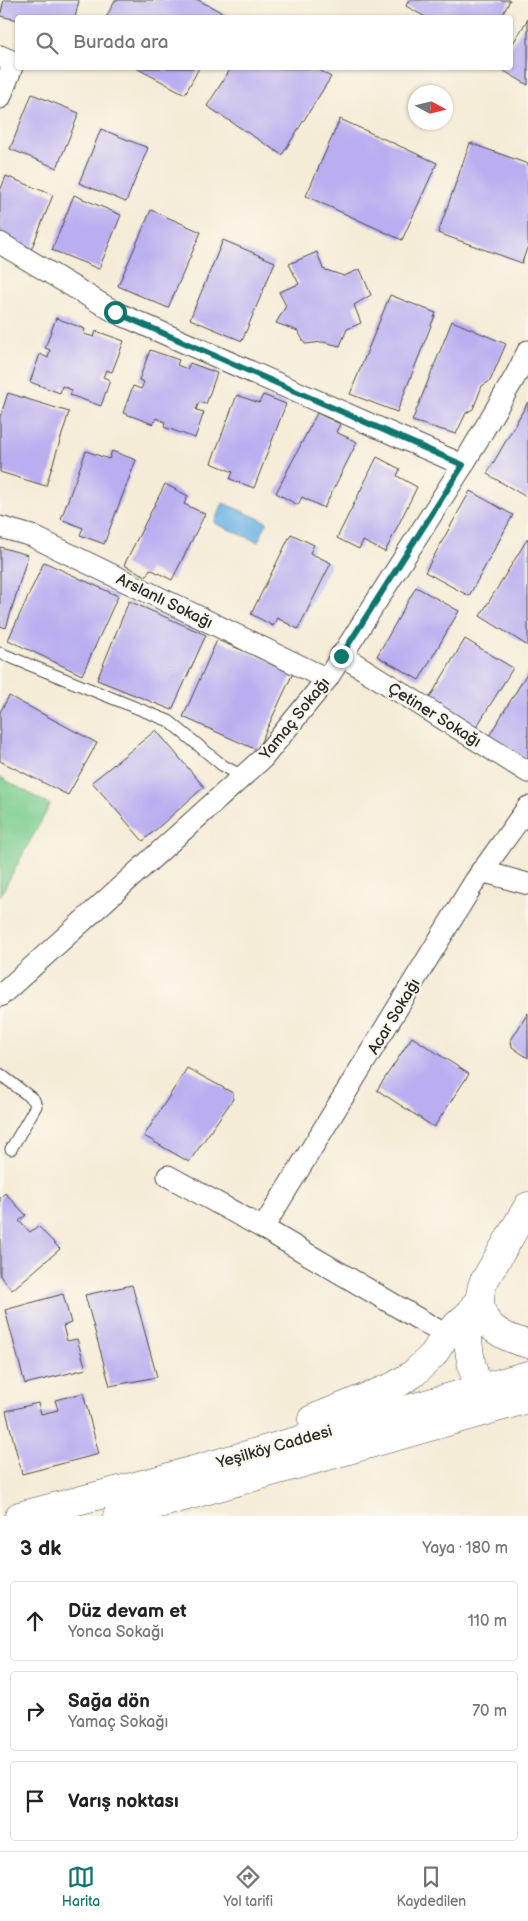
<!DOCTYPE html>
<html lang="tr">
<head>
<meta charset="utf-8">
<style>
	body { margin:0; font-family:"Balsamiq Sans",sans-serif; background:#f6f6f6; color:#222 }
	.compass { position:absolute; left:408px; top:85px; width:45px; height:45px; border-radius:50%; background:#fff; box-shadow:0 1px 4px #0004; rotate:97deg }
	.stop { position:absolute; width:15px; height:15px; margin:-11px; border:4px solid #0f766e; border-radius:50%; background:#fff }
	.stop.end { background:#0f766e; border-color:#fff; box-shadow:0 1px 5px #0008 }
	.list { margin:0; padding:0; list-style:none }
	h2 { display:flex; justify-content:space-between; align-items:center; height:65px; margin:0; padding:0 20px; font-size:21px }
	h2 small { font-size:16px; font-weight:400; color:#767676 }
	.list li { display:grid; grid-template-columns:32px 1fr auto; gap:15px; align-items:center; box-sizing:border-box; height:80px; margin:0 10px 10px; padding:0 10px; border:1px solid #e0e0e0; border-radius:5px }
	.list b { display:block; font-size:19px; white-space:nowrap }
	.list p { margin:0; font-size:16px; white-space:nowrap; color:#767676 }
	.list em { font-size:16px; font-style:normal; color:#767676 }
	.icon { flex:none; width:28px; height:28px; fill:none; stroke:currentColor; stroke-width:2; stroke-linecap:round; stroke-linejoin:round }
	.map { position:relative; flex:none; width:528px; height:1516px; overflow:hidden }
	.search { position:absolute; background:#fff; box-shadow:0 1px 4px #0004; left:15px; right:15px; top:15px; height:55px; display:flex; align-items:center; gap:12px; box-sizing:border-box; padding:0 18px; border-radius:5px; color:#767676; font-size:19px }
	.sheet { height:335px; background:#fff }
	nav { display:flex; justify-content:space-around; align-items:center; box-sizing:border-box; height:70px; border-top:1px solid #e0e0e0; background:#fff; font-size:14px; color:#767676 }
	nav a { display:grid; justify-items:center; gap:2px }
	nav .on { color:#0f766e }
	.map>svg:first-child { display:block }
	.green { fill:#7acd8f; stroke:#527c5d }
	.water { fill:#6fb5e6; stroke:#4d7088 }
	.building { fill:#baaef0 }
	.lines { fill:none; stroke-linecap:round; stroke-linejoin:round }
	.service-casing { stroke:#494845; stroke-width:13 }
	.minor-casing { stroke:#494845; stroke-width:23 }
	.secondary-casing { stroke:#494845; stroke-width:29 }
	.trunk-casing { stroke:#494845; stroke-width:29 }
	.service { stroke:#fff; stroke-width:11 }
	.minor { stroke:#fff; stroke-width:21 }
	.secondary { stroke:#fff; stroke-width:28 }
	.trunk { stroke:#fff; stroke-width:28 }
	.route { stroke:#0f766e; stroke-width:6 }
	.labels { text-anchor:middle; stroke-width:4.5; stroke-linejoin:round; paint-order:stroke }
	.street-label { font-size:16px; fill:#2b2b2b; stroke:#fbf7ec }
</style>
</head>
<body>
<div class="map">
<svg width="528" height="1516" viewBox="0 0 528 1516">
	<rect width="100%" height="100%" fill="#fbf7ec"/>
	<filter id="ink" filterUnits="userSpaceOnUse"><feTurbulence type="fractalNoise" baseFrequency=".02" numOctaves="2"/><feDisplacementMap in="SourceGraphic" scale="10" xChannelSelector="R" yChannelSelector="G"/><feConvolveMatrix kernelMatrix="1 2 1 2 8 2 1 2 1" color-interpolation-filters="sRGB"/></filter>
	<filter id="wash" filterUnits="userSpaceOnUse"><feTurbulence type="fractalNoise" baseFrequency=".0096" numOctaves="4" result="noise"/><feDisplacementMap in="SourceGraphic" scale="20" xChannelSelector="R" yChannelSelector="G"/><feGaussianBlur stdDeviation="1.12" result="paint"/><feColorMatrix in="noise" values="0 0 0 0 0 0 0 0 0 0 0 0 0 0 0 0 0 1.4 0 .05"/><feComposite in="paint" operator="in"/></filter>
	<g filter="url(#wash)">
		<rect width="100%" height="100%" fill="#f5ecd7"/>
		<path class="green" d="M0,777l50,28 -50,91z"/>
		<path class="water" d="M223,503l44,19 -9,20 -44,-19z"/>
		<g id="blocks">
			<g class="building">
				<path d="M4,0h75l-4,18h-57v2l-18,-4z"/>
				<path d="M115,0h83l29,15 -2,3h-119z"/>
				<path d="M409,0h101l-9,18h-74l-21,-12z"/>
				<path d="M528,19v66l-29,-17h11v-20z"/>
				<path d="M136,68h63l-14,26z"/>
				<path d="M231,68h85l15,9 -49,78 -75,-49z"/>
				<path d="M32,94l47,19 -22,55 -47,-19z"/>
				<path d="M340,119l97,44 -35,77 -96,-44z"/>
				<path d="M101,129l47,19 -22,54 -47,-19z"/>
				<path d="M470,143l58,21v81l-6,18 -84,-30z"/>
				<path d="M6,176l47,19 -22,55 -31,-13v-46z"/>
				<path d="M74,195l47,20 -22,54 -47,-19z"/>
				<path d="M151,210l50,22 -33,76 -50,-22z"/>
				<path d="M223,240l52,22 -33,79 -52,-22z"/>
				<path d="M317,252l6,17 21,7 16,-7 11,26 -17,10 7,18 -14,6 -7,17 -17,-4 -18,2 -7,-13 -22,-8 10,-17 -7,-14 20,-8 -10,-20z"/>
				<path d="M390,295l46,18 -39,99 -47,-18z"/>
				<path d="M56,318l29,11 -1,5 10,3 2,-6 28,10 -12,31 -6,-2 -3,7 7,3 -9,26 -31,-11 2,-5 -10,-4 -2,7 -30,-11 10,-28 8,4 2,-8 -5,-2z"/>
				<path d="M452,321l54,23 -16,37 -8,5 -9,23 -7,4 -10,21 -44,-13z"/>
				<path d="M150,350l29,10 -2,5 10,4 3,-6 27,10 -11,31 -7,-2 -3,8 8,2 -9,26 -31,-11 1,-5 -9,-4 -3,6 -30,-11 10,-27 8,3 3,-7 -5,-2z"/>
				<path d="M8,393l61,19 -23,74 -46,-14v-55z"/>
				<path d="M237,395l22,8 4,-8 23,9 -32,84 -24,-9 3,-7 -22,-9z"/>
				<path d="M528,402v96l-41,-24z"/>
				<path d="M317,413l23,11 -4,8 21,10 -33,66 -22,-11 -4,8 -22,-12z"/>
				<path d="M86,451l23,8 3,-8 24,9 -32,84 -24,-9 3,-7 -22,-9z"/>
				<path d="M377,457l23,12 -3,7 20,11 -32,65 -22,-11 -4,8 -22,-11z"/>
				<path d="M165,484l23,12 -4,8 21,10 -33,66 -22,-11 -4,7 -22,-11z"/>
				<path d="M470,491l43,24 -44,81 -44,-24z"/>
				<path d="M291,534l23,11 -4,8 21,10 -33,66 -21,-11 -4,8 -22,-12z"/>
				<path d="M528,538v108l-48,-30z"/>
				<path d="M0,547l28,8 -22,73 -6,-2z"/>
				<path d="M44,562l74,34 -36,79 -74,-35z"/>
				<path d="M416,587l43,24 -40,69 -42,-24z"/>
				<path d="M129,601l77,34 -34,75 -75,-30z"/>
				<path d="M465,639l48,29 -39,63 -47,-29z"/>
				<path d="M217,640l77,31 -37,79 -74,-33z"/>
				<path d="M528,672v88l-39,-24z"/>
				<path d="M9,696l88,47 -29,52 -68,-34v-49z"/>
				<path d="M156,730l48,57 -61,54 -51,-59z"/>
				<path d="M528,1013v45l-16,-11 -1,-7z"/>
				<path d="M412,1037l57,37 -35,53 -57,-37z"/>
				<path d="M187,1068l46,25v6l-44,63 -45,-26z"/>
				<path d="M5,1193l21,22 -7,6 11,11 8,-6 22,23 -48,41 -12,-14v-78z"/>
				<path d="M132,1285l25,92 -47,9 -25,-91z"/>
				<path d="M63,1294l8,29 -8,3 4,15 10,-2 9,30 -61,15 -20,-74z"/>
				<path d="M83,1393l16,61 -77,20 -16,-63 32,-8 3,11 17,-4 -3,-10z"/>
			</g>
		</g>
	</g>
	<g filter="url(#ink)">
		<use href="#blocks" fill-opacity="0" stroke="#494845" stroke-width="1"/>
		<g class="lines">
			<defs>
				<g id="service">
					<path d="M0,653l169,68 53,44 20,11"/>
					<path d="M0,1074l34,26 2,6 -25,43"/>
				</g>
				<g id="minor">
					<path d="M0,56l14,6 -14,36"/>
					<path d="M0,243l115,69 348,153"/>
					<path d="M0,527l32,9 295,143"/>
					<path d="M341,655l187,117"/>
					<path d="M481,871l47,13"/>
					<path d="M0,996l263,-238 64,-79 136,-214 53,-90 12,-24"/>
					<path d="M168,1176l95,52 183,107"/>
					<path d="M263,1228l212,-347 53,-74"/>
				</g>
				<path id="secondary" d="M528,1206l-45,77c-12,36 13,53 45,61"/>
				<g id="trunk">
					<path d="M474,1306c-12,25 -4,76 16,95"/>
					<path d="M312,1419l82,-33 19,-12 20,-19 13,-20 25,-23"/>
					<path d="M19,1516l143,-37 366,-104"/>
					<path d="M117,1516l411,-117"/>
				</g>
			</defs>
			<use href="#service" class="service-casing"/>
			<use href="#minor" class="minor-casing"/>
			<use href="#secondary" class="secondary-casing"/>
			<use href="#trunk" class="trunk-casing"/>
			<use href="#service" class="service"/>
			<use href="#minor" class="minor"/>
			<use href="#secondary" class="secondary"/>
			<use href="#trunk" class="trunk"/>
		</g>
	</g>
	<g class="lines" filter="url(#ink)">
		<path class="route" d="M115,312l348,153 -122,191"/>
	</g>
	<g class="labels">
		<g class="street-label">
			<text transform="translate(165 600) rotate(26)" y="6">Arslanlı Sokağı</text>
			<text transform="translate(435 714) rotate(32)" y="6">Çetiner Sokağı</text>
			<text transform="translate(294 718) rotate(-51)" y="6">Yamaç Sokağı</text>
			<text transform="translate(393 1016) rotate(-59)" y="6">Acar Sokağı</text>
			<text transform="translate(274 1446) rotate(-16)" y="6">Yeşilköy Caddesi</text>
		</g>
	</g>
</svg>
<svg class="compass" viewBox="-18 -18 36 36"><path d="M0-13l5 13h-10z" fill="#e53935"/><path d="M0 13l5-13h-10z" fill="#767676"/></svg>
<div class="stop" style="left:115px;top:312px"></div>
<div class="stop end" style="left:341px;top:656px"></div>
<div class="search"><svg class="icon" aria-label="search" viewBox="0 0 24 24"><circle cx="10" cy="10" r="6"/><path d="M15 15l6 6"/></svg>Burada ara</div>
</div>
<section class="sheet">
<h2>3 dk<small>Yaya · 180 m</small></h2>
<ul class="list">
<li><svg class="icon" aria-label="ahead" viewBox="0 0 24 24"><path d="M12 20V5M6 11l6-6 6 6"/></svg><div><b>Düz devam et</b><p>Yonca Sokağı</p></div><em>110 m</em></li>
<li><svg class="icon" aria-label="right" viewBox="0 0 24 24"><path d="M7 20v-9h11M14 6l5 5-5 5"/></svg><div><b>Sağa dön</b><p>Yamaç Sokağı</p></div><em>70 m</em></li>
<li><svg class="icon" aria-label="arrive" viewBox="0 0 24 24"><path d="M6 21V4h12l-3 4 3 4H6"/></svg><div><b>Varış noktası</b></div></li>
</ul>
</section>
<nav>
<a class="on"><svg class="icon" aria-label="map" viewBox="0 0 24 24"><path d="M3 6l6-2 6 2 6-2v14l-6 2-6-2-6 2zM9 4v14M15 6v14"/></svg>Harita</a>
<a><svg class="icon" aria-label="directions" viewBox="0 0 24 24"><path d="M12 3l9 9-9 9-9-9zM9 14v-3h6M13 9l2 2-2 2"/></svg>Yol tarifi</a>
<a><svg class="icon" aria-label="saved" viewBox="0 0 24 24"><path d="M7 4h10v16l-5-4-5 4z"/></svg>Kaydedilen</a>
</nav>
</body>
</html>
